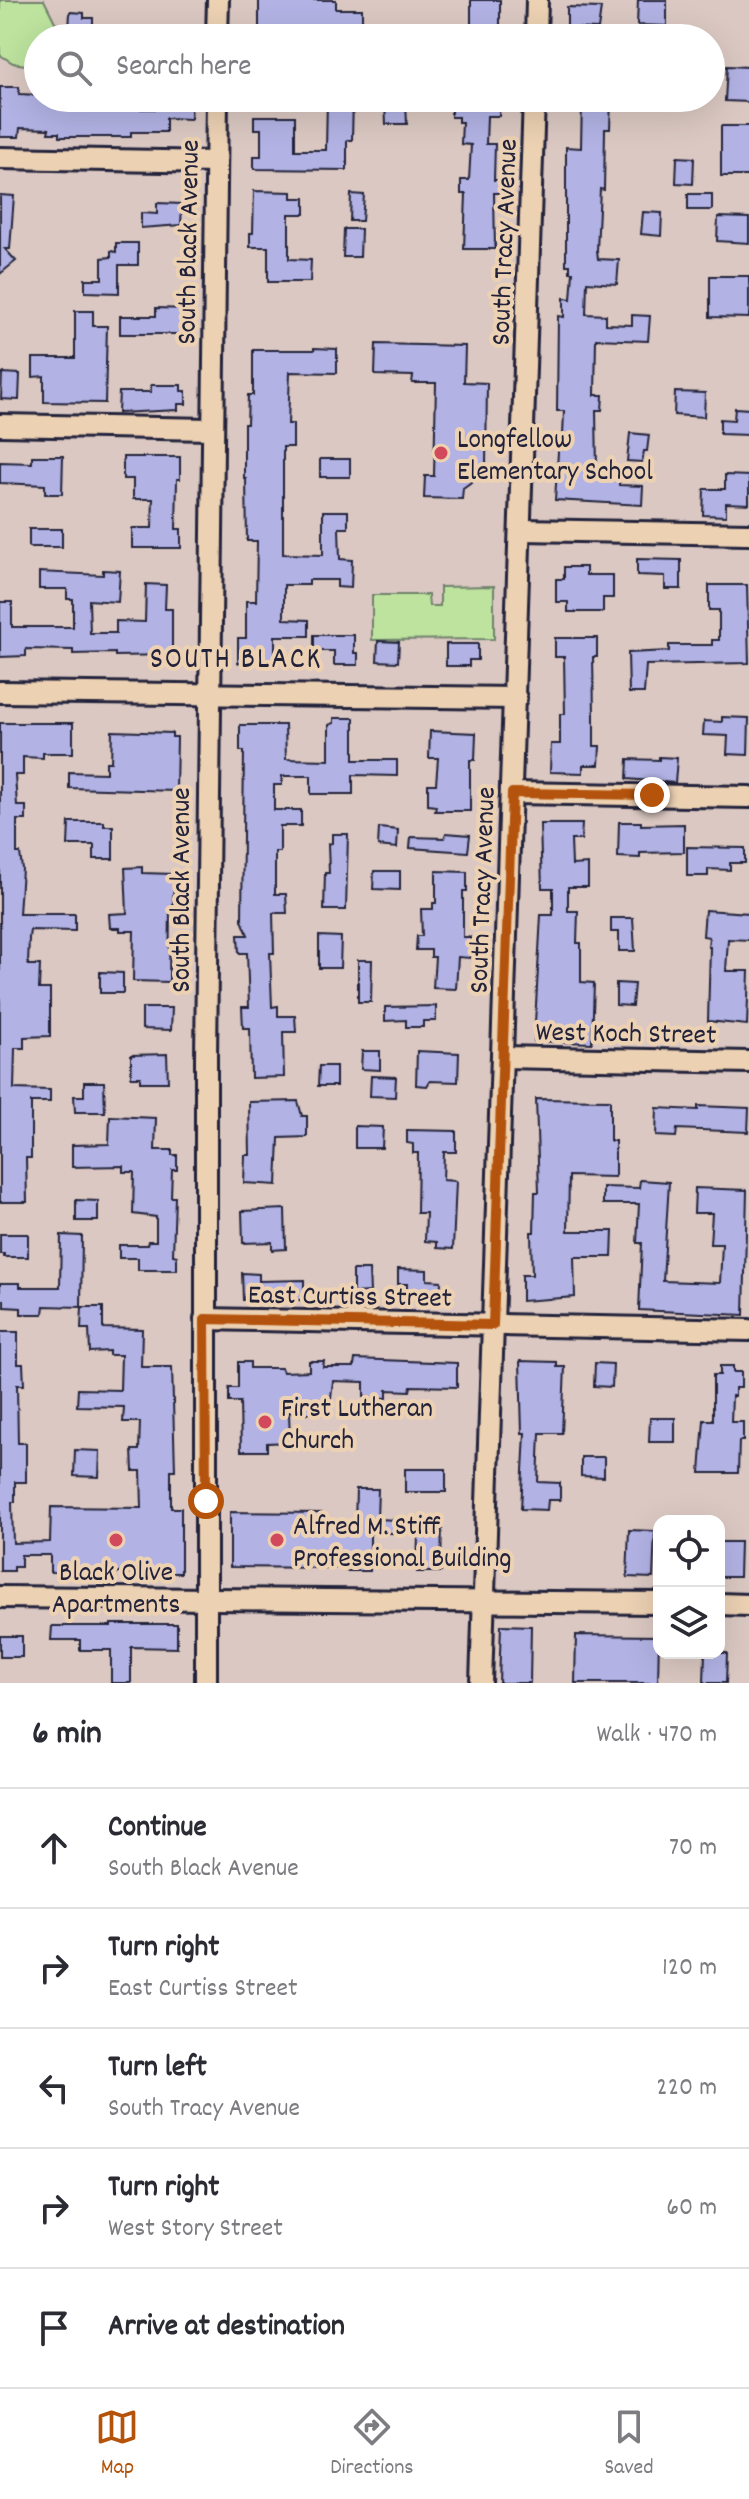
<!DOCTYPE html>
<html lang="en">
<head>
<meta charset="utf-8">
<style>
	body { margin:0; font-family:Dekko,sans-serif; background:#f7f7f7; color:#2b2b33 }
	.controls { position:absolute; right:24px; bottom:24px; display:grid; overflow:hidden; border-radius:16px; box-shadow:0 8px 32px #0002 }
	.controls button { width:72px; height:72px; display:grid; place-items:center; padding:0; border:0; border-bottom:2px solid #e1e1e2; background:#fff; color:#2b2b33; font:40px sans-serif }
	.stop { position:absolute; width:24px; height:24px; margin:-18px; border:6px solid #b45309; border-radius:50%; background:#fff }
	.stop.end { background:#b45309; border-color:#fff; box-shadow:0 2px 8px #0008 }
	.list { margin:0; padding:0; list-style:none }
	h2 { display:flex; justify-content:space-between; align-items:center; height:104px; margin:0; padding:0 32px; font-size:34px }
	h2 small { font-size:26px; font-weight:400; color:#7c7c81 }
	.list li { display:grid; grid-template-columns:52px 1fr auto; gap:24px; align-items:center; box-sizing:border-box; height:120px; padding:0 32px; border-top:2px solid #e1e1e2 }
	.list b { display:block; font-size:30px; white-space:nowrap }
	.list p { margin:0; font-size:26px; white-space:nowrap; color:#7c7c81 }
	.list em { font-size:26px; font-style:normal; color:#7c7c81 }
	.icon { flex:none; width:44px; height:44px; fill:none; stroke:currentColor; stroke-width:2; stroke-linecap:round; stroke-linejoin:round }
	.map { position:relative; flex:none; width:749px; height:1683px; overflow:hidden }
	.search { position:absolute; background:#fff; box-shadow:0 8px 32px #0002; left:24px; right:24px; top:24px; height:88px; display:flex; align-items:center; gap:20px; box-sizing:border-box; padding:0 28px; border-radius:44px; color:#7c7c81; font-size:30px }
	.sheet { height:704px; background:#fff }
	nav { display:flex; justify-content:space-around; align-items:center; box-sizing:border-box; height:112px; border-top:2px solid #e1e1e2; background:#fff; font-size:22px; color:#7c7c81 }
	nav a { display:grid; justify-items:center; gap:4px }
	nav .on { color:#b45309 }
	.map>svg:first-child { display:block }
	.green { fill:#bde39e; stroke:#70826c; stroke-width:2 }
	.building { fill:#b2b3e4; stroke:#22223b; stroke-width:2 }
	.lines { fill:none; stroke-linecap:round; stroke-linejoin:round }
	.minor-casing { stroke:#22223b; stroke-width:26 }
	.minor { stroke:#ecd1b3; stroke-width:20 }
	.route { stroke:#b45309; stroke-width:10 }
	.poi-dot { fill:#d1495b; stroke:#ecd1b3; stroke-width:3 }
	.labels { text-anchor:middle; stroke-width:8; stroke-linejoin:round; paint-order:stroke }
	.street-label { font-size:28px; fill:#22223b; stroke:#ecd1b3 }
	.poi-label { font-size:28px; fill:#22223b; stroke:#ecd1b3; text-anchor:start }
	.neighbourhood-label { font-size:30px; letter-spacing:2px; fill:#22223b; stroke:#ecd1b3 }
</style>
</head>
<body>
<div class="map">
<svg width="749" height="1683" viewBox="0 0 749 1683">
	<rect width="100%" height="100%" fill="#dbc8c2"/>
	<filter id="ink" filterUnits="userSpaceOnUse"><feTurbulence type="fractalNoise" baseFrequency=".0125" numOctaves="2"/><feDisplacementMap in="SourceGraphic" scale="16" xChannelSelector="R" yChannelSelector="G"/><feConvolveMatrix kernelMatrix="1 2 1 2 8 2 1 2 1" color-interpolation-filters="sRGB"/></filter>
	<g filter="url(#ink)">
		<g class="green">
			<path d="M0,0h44l19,38h-25v29l-25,-4 -13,-8z"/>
			<path d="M494,586v53l-122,1v-45h56l1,11h11v-19z"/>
		</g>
		<g class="building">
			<path d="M259,0h77v9h26v26h-14v-5l-89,-2z"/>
			<path d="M471,0h29v27h-4v11h-25z"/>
			<path d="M638,0h29v26l-30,-1z"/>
			<path d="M567,7l34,1 -3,21 -31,-1z"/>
			<path d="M70,12l14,1v5h9v13h-24z"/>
			<path d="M727,66l22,1v35l-24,-1z"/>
			<path d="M0,87h19v7l19,1v3h40l-1,11h87v-7l27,1v16l-25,-1v14h-35v5h-72v-4h-11l1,-4 -29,-1 -1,9h-19z"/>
			<path d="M327,98h26l-1,42h-5v30l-93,-1v-13h7v-27h-7v-13h41v34h31z"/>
			<path d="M457,98h43l-1,18h-12l-1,28h9l-1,36h5v13h-5l1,56h-31l2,-55h-5v-14h8l2,-35 -10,-1 1,-22h-4v-5h-7v-14h6z"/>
			<path d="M582,98h29l-1,31h-5l-1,61 -4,-1 -3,61 1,9 21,1 -2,24 -30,-2 -1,32 20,1v9l26,1v-10l18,1 -2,25 -52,-2 -1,56h8l-1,15h-6l1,60 23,1 -1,14 24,1 -1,19 -87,-5 4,-64h4l1,-25h-7l1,-95 6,1v-19l7,1 2,-27h-3v-7h-4v-118l15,1z"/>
			<path d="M385,103h21l1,21h-21z"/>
			<rect x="721" y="126" width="28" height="50"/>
			<path d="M677,157l17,1 -1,26 -17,-1z"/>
			<path d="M254,191l38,1v6h13v16h-16v45l22,1 -1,22h-42v-35h-18v-14h3z"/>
			<path d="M351,194l13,1 -2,26h-12z"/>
			<rect x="688" y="194" width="24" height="16"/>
			<path d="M0,195l14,1 -4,53h-5l11,12 -16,13z"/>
			<path d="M157,203l25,1 -1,21 -40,3v-15l16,1z"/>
			<path d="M643,212l19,1 -1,23 -20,-2z"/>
			<path d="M718,217l31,1v25l-32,-2z"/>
			<path d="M344,229h17l-1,28h-17z"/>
			<path d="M116,243h22v22h-19v28l-34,-1v-13h17v-21l9,-1v-6l5,1z"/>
			<path d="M710,276h39v42l-39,-1z"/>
			<path d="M156,308l32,1 -1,25h-67v-18h36z"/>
			<path d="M75,311h18v15h14l-2,77 -61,-1v-26l-11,1v-19h42z"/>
			<path d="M376,344l89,2 -1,36 23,1 -1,81 -8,13 -15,11 -1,11 -38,-1 1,-22h9l2,-93h-24l1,-7 -38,-1z"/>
			<path d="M314,348l23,1v24l-47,-1 -2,52h5v23h-10v107l40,1v-44h25v17h-9l1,31 12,1 -1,28 -14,-1v-7h-28v5h-25v34l25,1v16h-34v26l-37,1v-25h8v-37h10l1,-60h-10l-1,-62h-2v-55h3l1,-29h5v-45h61z"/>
			<path d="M2,373l18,1 -1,26 -18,-1z"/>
			<path d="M151,385h30v6h5v13h-8v6l-60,3 1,-21h32z"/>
			<path d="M675,392l30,1 -1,24 -30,-2z"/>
			<path d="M735,408l14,1v26l-29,-1v-15l14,1z"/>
			<path d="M630,433l19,2 -2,16h-3l-2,11 -15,-1z"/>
			<path d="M32,456h31l-1,38h-17v-9l-45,-2v-21l32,1z"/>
			<path d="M123,457h57v22h-3l-1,50h5v19h-49v-20h20l1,-29h-20v-20h-10z"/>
			<rect x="320" y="459" width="30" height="18"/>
			<path d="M725,475l24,1v28l-23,-1v13l-23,-1 1,-26h21z"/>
			<rect x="29" y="529" width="33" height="18"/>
			<path d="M637,559l44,1v29h-16v-13l-28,-1z"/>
			<path d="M564,567h22v8h27v23h-10v14h-35v-10h-12v-23h8z"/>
			<path d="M103,570l17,1 -2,31 -29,-2 1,33h26v-12l29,1 1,-38 20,1 -1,24h7v46l-57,1v-3l-42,1v-4l-47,-1v7l-26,1v-55h12v25h61v-28h-6v-10h-28v-17l64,3z"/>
			<path d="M709,585h38l2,78 -103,2 -2,28h-15l-1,-40 41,-2v-6h43v-5h7v-30h-10z"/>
			<path d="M314,635h40v18h4v12h-24v-14h-20z"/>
			<path d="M555,638h42v19h-4l1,57v32h6l-1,19h-16v8l-33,-1 1,-28h9v-30h5l-1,-57h-9z"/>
			<path d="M378,641l21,1 -1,20 -21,-1z"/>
			<path d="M446,644h32v16h-9v6h-23z"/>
			<path d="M722,717l27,1 -1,37 -21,-1 1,-18 -25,-1 1,-14 18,1z"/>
			<path d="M334,718h20v42h43v16l-44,-1v19h-42v-18h-29v9h-8v25h27v16h-21v26h-5v42h11l1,19h-14l1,40h-4l2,54 6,-1v10h17l1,16h-13l1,45 -33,1 -1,-50h-7l-1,-21h7l-2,-54h-8l-1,-18h10l-6,-15 2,-169h-4v-26h45l1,34 43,1v-35l5,-2z"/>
			<path d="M0,723h73v30h-30v5l-20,-1v18h-8l2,31h9v14h-9v33h3l2,16 -3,45h56v17l-45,-1 -1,8 -1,27h12l-1,24h11v47l-26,1v11h-9l-1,41 36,1v12h-19v56h-5l1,44h-27z"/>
			<path d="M112,731l60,2v4h5l-1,54 -107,-3v-16l37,1v-11h5z"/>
			<path d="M430,731l46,2 -1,27h-5v51h-35l1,-5 -8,-1v-21h8l2,-26h-9z"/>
			<path d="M659,757l18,1 -2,25 -48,-4 1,-20 31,1z"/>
			<path d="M69,822h35v4h9v33h-19v-14h-26z"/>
			<path d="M619,822h22v3l43,-1v28l-44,1v5l-22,-1z"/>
			<path d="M540,824h42l-1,16h-10l1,25 16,-1v23h-20v24h10l-1,32h4v39l13,1 -2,60 -58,-2 7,-126h12v-27h-11z"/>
			<path d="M379,828l19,2 -1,18 -19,-2z"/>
			<path d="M446,833l24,2 -2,17 -58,-4 1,-11 33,1z"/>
			<path d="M332,834h16l-2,76h-22l1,-37h4l-1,-29 4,-1z"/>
			<path d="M687,847l58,1v15h-15v7l-22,-1v7h-21z"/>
			<path d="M142,867v6l32,1 -1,34h-3l-1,74 -36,-1 1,-50h-14v-3h-10l-1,-14 18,-1 -2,-45z"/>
			<path d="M374,871h26v19l-27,-1z"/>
			<path d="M436,871l31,1v19h-4v46h7v21l-12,-1 -2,32 -23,-1 2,-31h-4v-7h-15l1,-14h5l-1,-27h12v-6h3z"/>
			<path d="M705,910l44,3v27l-21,-1 -2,32h23l-2,54 -39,-4 2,-74h-2l1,-10 -6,-1z"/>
			<path d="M611,918h22l2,33h-16v-19h-8z"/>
			<path d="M319,936l22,1 -1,31h-21z"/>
			<path d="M358,960h14l-1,42h-13z"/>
			<path d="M100,972l23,1v20h-23z"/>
			<path d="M616,983l18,1 -2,22 -16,-1z"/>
			<path d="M436,1006v15h-13v6h-17v-7l-21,1v-14z"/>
			<path d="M142,1008h30l-1,22 -29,-1z"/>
			<path d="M362,1051h18v19l-19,-1z"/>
			<path d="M417,1051l42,2 -1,29 -28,-1 -3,5 -11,-1z"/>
			<path d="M167,1054l1,28h-28v-5h-9v-22z"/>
			<path d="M319,1066h17v20h-18z"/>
			<path d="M371,1076l25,1 -1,20 -25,-1z"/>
			<path d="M84,1082h20l1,30h-30l-1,-16h10z"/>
			<path d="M536,1099l74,1v41h5v36l-46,-1 -1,55h45l-1,26h-38l1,40 -53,4v-26h10l-1,-43h3l1,-40h4z"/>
			<path d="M298,1101l4,15h5v21l-28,1 -2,47 -33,-2 1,-28h5l-1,-53z"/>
			<path d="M698,1106l51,2 -1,24 -71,-3 -1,8 -20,-1 1,-28 41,2z"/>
			<path d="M110,1116l46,2 -1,32h17v5h5v15h-5l-1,27h4l-2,58 4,1v14h-39v-12h-19v-13h28l1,-4h8v-24l-23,-3 1,-42h-11v-6l-51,1v-22l37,-1z"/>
			<path d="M355,1126l28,1 -1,21h-27z"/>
			<path d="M407,1130l49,1v21h-12l-1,28 13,1 -3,68 -16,-1v-6l-12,-1 1,-28h-9l1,-60h-5v-9l-6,-1z"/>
			<path d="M640,1180l29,2 -6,99 57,2 2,-39h-12l2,-31h-18l1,-25 52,2 -3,125 -105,-5 3,-67h-5l2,-39h-36v-17l36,1z"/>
			<path d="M76,1200l22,1v20h-22z"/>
			<path d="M285,1209l1,40 -14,1v-8l-29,1 -1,-32z"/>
			<path d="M0,1234h28v23h-24v-3h-4z"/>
			<path d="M61,1235l21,1 -1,71 -37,-1 -1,8h-22v-6l-17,-1v-7h-4v-17h20v4h40z"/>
			<path d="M398,1269l29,1v10l14,1 -1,21 -33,-1v-17h-9z"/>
			<path d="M353,1270h16l1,22 -17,1z"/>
			<path d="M242,1273l17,1v7l45,-1v20h-61z"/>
			<path d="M82,1307h21v21l39,1 -1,38h31l3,103h-4v38h10v65l-131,-1v-17h-29v12h-7v4h-14v-239h18v32h5l1,21h-7l1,58h8v39h-11v20h-3l1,41 37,-1 1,-35 91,1 -1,-37h-8l-1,-21h7l1,-28h-17l1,-15 -47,-1 1,-17 42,1 1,-35h-12v-4l-19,1 -1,-23h-8z"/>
			<path d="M355,1359l102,4v24l-46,-1 -1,5 -23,-1v8l-23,-1v-15l-31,-1 -4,33 -40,-2 1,30 -23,1v8h-26l-1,-49h-11v-14h9v-26h12v6h31l2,4 26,-1v-10h15l-1,6h31z"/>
			<path d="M520,1361l37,1v5h8l-3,66h-22l-2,49 22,1v17h-12l-1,10 -26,-1 4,-76h-3z"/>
			<path d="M595,1363l18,1 -1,23 -18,-1z"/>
			<path d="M720,1366h13v6h8v16h-6v8h-3l-1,26h12v19h-4l-1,32h-38l4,-53h9v-45h7z"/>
			<path d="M650,1418h25v24h-26z"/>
			<path d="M75,1450l25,1 -1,26 -25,-1z"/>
			<path d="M581,1457h23v20l-23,-1z"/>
			<rect x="405" y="1469" width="41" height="23"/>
			<path d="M356,1489h22l-1,30 65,3 -1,50h-24l1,-39h-48v38h-24v-3l-116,-1v-55l93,1v11l32,1z"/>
			<path d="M629,1530l26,1 -2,47 -26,-1z"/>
			<path d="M719,1542h21l-1,35h-20z"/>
			<path d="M111,1624h66v24l-46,-1v36h-20v-33h-31v-10h-29l1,-14h59z"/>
			<path d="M501,1625l30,1 -1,57h-31z"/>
			<path d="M576,1635l83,1 -1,47h-83z"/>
			<rect x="0" y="1636" width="22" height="21"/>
			<path d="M705,1653h22l-1,30h-22z"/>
		</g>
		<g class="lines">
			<defs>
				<g id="minor">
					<path d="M217,38l1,-38"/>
					<path d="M536,38l1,-38"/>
					<path d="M0,158l216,4"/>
					<path d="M0,425l211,4"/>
					<path d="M522,530l227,4"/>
					<path d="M0,692l516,6"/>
					<path d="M512,793l237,4"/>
					<path d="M502,1057l247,5"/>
					<path d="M205,1319l544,11"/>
					<path d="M0,1597l659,6"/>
					<path d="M719,1604l30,1"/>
					<path d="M206,1683v-627l11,-958"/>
					<path d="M481,1683l53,-1585"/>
				</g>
			</defs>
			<use href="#minor" class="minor-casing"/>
			<use href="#minor" class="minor"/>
		</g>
	</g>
	<g class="lines" filter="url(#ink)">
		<path class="route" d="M206,1501l-1,-182 288,6 19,-532 140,2"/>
	</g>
	<g class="poi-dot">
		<circle cx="441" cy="453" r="8"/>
		<circle cx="265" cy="1422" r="8"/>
		<circle cx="116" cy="1540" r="8"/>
		<circle cx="277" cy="1540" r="8"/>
	</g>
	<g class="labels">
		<g class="street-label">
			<text transform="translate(186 242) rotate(-89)" y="10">South Black Avenue</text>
			<text transform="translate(502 242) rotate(-88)" y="10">South Tracy Avenue</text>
			<text transform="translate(179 890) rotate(-90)" y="10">South Black Avenue</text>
			<text transform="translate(480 890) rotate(-88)" y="10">South Tracy Avenue</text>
			<text transform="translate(626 1031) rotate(1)" y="10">West Koch Street</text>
			<text transform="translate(350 1294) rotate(1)" y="10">East Curtiss Street</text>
		</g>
		<g class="poi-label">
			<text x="457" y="447">Longfellow<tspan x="457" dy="32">Elementary School</tspan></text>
			<text x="281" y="1416">First Lutheran<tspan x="281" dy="32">Church</tspan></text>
			<text x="293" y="1534">Alfred M. Stiff<tspan x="293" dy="32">Professional Building</tspan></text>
			<text x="116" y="1580" text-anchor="middle">Black Olive<tspan x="116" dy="32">Apartments</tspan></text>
		</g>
		<g class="neighbourhood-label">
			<text x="236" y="667">SOUTH BLACK</text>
		</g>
	</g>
</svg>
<div class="controls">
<button><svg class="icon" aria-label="locate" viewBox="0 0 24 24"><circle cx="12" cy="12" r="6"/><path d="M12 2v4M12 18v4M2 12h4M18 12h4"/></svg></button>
<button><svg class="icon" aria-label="layers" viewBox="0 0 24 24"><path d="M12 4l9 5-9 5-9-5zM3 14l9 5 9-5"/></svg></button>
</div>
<div class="stop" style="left:206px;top:1501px"></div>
<div class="stop end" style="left:652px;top:795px"></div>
<div class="search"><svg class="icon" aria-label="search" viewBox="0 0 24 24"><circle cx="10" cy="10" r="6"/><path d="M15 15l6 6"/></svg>Search here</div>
</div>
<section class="sheet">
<h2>6 min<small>Walk · 470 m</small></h2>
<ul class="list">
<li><svg class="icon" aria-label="ahead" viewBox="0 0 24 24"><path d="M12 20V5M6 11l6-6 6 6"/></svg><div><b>Continue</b><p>South Black Avenue</p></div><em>70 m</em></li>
<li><svg class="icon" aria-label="right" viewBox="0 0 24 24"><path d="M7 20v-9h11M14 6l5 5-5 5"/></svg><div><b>Turn right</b><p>East Curtiss Street</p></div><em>120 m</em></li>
<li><svg class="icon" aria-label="left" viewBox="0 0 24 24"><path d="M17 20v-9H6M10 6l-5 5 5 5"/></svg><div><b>Turn left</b><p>South Tracy Avenue</p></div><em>220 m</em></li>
<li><svg class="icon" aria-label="right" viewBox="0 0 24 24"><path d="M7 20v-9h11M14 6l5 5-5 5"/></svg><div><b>Turn right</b><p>West Story Street</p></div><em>60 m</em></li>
<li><svg class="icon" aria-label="arrive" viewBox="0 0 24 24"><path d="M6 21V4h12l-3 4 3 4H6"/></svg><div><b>Arrive at destination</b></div></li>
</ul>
</section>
<nav>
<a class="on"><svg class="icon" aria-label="map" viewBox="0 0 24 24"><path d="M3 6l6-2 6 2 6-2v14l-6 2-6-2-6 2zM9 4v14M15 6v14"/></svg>Map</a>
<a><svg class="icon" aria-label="directions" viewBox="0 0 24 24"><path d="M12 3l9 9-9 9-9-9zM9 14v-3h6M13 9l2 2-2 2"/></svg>Directions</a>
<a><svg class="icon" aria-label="saved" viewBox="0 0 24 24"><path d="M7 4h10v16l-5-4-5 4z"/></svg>Saved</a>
</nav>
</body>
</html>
